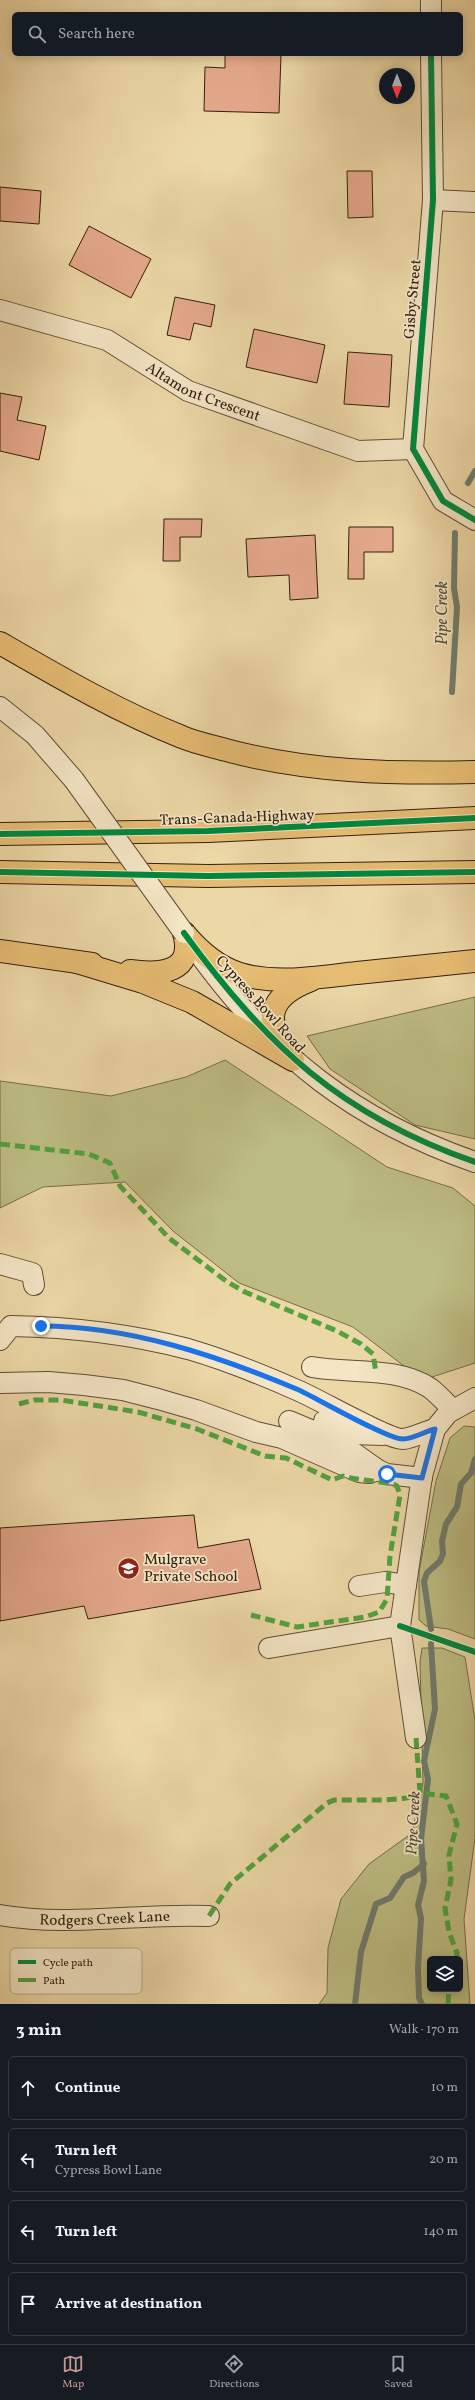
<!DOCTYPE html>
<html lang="en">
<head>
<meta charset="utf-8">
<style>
	body { margin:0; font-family:Vollkorn,serif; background:#20242c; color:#f1f3f6 }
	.controls { position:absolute; right:12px; bottom:12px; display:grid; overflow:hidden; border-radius:6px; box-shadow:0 2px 10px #0003 }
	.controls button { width:36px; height:36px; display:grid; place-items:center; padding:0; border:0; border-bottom:1px solid #363941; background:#171b24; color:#f1f3f6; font:20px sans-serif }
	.compass { position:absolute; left:379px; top:68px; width:36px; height:36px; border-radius:50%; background:#171b24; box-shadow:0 2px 10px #0003; rotate:180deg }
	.stop { position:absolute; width:12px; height:12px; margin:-9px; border:3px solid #1a73e8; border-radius:50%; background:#fff }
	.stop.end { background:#1a73e8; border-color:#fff; box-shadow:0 1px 4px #0008 }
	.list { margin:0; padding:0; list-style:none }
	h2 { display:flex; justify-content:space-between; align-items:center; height:52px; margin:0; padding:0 16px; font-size:17px }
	h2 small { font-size:13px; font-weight:400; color:#9ea1a6 }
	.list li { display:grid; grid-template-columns:26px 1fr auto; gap:12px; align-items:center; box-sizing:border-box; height:64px; margin:0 8px 8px; padding:0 8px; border:1px solid #363941; border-radius:6px }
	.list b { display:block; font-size:15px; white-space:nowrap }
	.list p { margin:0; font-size:13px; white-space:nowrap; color:#9ea1a6 }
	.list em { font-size:13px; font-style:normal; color:#9ea1a6 }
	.icon { flex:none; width:22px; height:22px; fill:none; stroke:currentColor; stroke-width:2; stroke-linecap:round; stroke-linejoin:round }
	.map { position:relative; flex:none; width:475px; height:2004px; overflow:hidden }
	.search { position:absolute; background:#171b24; box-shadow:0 2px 10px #0003; left:12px; right:12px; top:12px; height:44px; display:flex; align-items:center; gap:10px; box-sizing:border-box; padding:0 14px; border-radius:6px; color:#9ea1a6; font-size:15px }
	.sheet { height:340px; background:#171b24 }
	nav { display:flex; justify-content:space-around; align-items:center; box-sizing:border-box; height:56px; border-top:1px solid #363941; background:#171b24; font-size:11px; color:#9ea1a6 }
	nav a { display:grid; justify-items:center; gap:2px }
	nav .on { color:#c59692 }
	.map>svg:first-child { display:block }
	.green { fill:#bdbd83; stroke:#786e4a; fill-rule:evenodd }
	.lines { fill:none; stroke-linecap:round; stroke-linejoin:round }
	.stream { stroke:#707c6d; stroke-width:6 }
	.building { fill:#e4a88b; stroke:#332010 }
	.minor-casing { stroke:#614e36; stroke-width:22 }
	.highway-casing { stroke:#332010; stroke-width:24 }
	.minor { stroke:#f3e5c5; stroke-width:20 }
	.highway { stroke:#e6bc73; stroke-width:22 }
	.minor-bridge-casing { stroke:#614e36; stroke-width:22; stroke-linecap:butt }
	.minor-bridge { stroke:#f3e5c5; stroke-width:20 }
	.quiet { stroke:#52a23f; stroke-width:5; stroke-dasharray:10 5; stroke-linecap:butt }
	.cycleway-casing { stroke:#f3e5c5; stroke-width:8 }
	.cycleway { stroke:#00873e; stroke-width:6 }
	.route { stroke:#1a73e8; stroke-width:5 }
	.labels { text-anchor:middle; stroke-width:3.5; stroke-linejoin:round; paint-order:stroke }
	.street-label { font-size:15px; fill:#332010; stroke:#f3e5c5 }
	.poi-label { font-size:15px; fill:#332010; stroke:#f3e5c5; text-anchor:start }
	.water-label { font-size:16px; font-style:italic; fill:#524e3e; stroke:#f3e5c5 }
	.key { fill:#f3e5c5; stroke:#b9aa8f; stroke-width:1 }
	.key-label { font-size:11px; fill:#332010 }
</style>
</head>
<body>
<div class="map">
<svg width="475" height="2004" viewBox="0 0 475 2004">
	<rect width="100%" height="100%" fill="#ecd7a6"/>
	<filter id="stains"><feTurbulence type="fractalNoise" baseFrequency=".005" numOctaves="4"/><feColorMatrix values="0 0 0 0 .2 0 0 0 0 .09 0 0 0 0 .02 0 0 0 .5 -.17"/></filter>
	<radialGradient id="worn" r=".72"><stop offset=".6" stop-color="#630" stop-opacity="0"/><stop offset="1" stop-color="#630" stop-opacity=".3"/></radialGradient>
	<g class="green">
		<path d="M475,997v142l-60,-14 -85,-56 -23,-33z"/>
		<path d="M225,1060l162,107 66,21 22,18v157l-43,14 -28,-11 -51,-39 -114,-44 -66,-52 -48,-49 -82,5 -43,21v-127l111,15 75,-19z"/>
		<path d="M464,1426l11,1v212l-27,-10 -22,-3 -7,-6v-48l17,-91 14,-43z"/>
		<path d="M422,1648h20l23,9 10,63v118l-11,81 6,85h-151l8,-11 1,-45 13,-49 28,-35 43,-31 11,-51 -3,-120zM430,1959h30v30h-30z"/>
	</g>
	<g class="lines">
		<g class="stream">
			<path d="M468,483l7,-12"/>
			<path d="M452,692l5,-85 -3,-19 1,-55"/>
			<path d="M431,1629l-7,-48 3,-8 13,-12 3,-7 -1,-13 4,-17 11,-17 4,-23 10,-11 4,-14"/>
			<path d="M355,2004l6,-52 15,-48 14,-6 14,-21 9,-4 11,-9"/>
			<path d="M422,2004l-3,-6 -1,-30 3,-50 -3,-13 6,-24 -3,-42 7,-60 -4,-18 11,-52 -4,-65"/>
		</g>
	</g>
	<g class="building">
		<path d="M225,54h56l-2,59 -75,-2 1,-44 20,1z"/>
		<path d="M347,171h25l1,46 -25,1z"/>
		<path d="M0,187l41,4 -2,33 -39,-3z"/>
		<path d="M89,226l62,33 -20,39 -62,-33z"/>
		<path d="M175,297l40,8 -4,22 -17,-4 -4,17 -23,-5z"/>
		<path d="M254,329l71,16 -8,38 -71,-16z"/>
		<path d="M348,352l44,3 -3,52 -45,-3z"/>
		<path d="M0,393l22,4 -5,23 29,6 -7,34 -39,-9z"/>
		<path d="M164,519h38l-1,18h-21v24h-17z"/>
		<path d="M349,527h44v25h-29v27h-16z"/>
		<path d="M315,535l3,63 -28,2 -1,-25 -41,2 -2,-38z"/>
		<path d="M194,1515l4,33 51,-9 12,50 -173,30 -4,-13 -84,15v-93z"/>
	</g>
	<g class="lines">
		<defs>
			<g id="minor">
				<path d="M431,0v14"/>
				<path d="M431,54l2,146 -20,249 30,52 32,19"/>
				<path d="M433,200l42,2"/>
				<path id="s1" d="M0,310l107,30 81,51 170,60 55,-2"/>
				<path d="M0,707l35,28 39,45"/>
				<path d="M199,954c74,102 157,167 276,208"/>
				<path d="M0,1264l32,9 2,12"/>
				<path d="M0,1340l11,-14c60,1 119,8 177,23 38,11 75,26 111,42 19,8 90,49 104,48 10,-1 23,-8 32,-10"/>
				<path d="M312,1367c38,7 85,-1 118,21 8,6 16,15 23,22"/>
				<path d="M0,1383l48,-1 36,3 39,5 35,9 38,11 60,22 26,6 77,34 10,1 9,-3"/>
				<path d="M289,1421l48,20 41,29 9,4 35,4"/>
				<path d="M324,1421l28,13 31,1"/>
				<path d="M359,1586l26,-4 21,3"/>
				<path d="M269,1648l131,-22"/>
				<path d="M416,1738l-16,-112 22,-150 13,-47 13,-16 27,-15"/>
				<path id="s2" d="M0,1915c69,12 139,-2 209,1"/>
			</g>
			<g id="highway">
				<path d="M0,643c59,34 119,69 182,94 14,6 30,9 44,13 82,22 164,24 249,22"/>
				<path d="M0,834l208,-3 267,-13"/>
				<path d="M0,872l208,4 267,-4"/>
				<path d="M184,933c15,18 33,34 56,41 37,11 79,3 117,-1 39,-4 79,-8 118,-12"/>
				<path d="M0,951l92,13"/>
				<path d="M77,962l66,20 49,20 101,58"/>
				<path d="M130,971c30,4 65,2 54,-38"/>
				<path d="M290,1057c-27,-37 -23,-60 21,-77"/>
			</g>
		</defs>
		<use href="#minor" class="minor-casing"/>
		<use href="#highway" class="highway-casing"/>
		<use href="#minor" class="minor"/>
		<use href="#highway" class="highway"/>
		<defs>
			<path id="minor-bridge" d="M74,780l110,153"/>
		</defs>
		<use href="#minor-bridge" class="minor-bridge-casing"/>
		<use href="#minor-bridge" class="minor-bridge"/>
		<g class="quiet">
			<path d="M0,1144l89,10 21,9 10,23 49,52 57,43 19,11 92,39 24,13 12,10 3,19"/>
			<path d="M19,1404l15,-4h27l77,12 59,17 68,27 21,2 46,22 11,-4c15,5 46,5 54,10l3,9 -10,61 -3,43 -8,13 -14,5 -68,10 -46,-12"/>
			<path d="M416,1738l4,55 26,3 11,28 -8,31 2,25 -6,28 4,24 8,21v6"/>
			<path d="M209,1916l21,-32 97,-81 7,-3h51l22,-2 13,-5"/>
			<path d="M448,2004l1,-15"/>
		</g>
		<defs>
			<g id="cycleway">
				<path d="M431,54l2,146 -20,249 30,52 32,19"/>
				<path d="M0,834l208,-3 267,-13"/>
				<path d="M0,872l208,4 267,-4"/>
				<path d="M184,933c83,113 156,182 291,229"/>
				<path d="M400,1626l75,26"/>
			</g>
		</defs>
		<use href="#cycleway" class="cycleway-casing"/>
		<use href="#cycleway" class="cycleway"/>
	</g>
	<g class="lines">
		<path class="route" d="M41,1326c89,0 177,30 258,64 19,9 90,50 104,49 10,0 23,-8 32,-10l-13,49 -35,-4"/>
	</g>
	<defs>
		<symbol id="school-disc" viewBox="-11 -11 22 22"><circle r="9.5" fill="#8f2418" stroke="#f3e5c5"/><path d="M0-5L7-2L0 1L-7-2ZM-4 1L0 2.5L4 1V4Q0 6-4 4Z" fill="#fff"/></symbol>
	</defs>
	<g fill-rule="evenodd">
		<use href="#school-disc" x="116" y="1556" width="25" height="25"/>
	</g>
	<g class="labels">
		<g class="street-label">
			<text transform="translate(412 299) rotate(-85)" y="5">Gisby Street</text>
			<text dy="5" stroke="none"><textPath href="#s1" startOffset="221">Altamont Crescent</textPath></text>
			<text transform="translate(237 817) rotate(-2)" y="5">Trans-Canada Highway</text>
			<text transform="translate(261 1004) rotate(48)" y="5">Cypress Bowl Road</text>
			<text dy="5" stroke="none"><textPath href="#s2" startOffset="105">Rodgers Creek Lane</textPath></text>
		</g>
		<g class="poi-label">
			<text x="144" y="1564">Mulgrave<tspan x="144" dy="17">Private School</tspan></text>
		</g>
		<g class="water-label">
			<text transform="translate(441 613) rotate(-90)" y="6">Pipe Creek</text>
			<text transform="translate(412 1823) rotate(-87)" y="6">Pipe Creek</text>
		</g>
	</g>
	<rect x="10" y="1948" width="132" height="46" rx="6" class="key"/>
	<rect x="18" y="1960" width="18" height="4" fill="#00873e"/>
	<rect x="18" y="1978" width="18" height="4" fill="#52a23f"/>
	<g class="key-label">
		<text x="43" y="1966">Cycle path</text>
		<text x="43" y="1984">Path</text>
	</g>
	<rect width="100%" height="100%" filter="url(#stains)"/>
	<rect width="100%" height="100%" fill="url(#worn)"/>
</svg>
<div class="controls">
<button><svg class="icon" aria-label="layers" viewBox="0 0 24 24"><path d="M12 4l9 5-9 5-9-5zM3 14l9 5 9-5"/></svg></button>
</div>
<svg class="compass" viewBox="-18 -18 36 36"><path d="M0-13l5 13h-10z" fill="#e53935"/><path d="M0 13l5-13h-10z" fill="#9ea1a6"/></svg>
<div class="stop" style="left:387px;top:1474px"></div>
<div class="stop end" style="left:41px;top:1326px"></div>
<div class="search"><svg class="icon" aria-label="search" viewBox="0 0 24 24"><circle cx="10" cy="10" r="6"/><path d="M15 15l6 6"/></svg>Search here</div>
</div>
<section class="sheet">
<h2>3 min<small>Walk · 170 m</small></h2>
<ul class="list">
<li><svg class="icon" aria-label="ahead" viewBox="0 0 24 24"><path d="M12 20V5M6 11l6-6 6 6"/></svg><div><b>Continue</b></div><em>10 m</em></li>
<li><svg class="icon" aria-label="left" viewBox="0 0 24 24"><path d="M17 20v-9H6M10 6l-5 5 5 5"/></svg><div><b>Turn left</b><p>Cypress Bowl Lane</p></div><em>20 m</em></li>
<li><svg class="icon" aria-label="left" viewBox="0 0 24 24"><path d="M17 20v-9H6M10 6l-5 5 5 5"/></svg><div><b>Turn left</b></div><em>140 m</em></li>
<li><svg class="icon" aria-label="arrive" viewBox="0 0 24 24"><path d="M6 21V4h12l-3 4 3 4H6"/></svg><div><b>Arrive at destination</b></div></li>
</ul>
</section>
<nav>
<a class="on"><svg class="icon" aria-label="map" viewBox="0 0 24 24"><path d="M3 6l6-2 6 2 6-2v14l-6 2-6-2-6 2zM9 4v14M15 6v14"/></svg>Map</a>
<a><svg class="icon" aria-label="directions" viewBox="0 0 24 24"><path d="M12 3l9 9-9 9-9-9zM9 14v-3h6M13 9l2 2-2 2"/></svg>Directions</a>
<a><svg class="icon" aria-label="saved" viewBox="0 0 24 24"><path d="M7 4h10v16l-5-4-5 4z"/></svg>Saved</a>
</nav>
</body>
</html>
